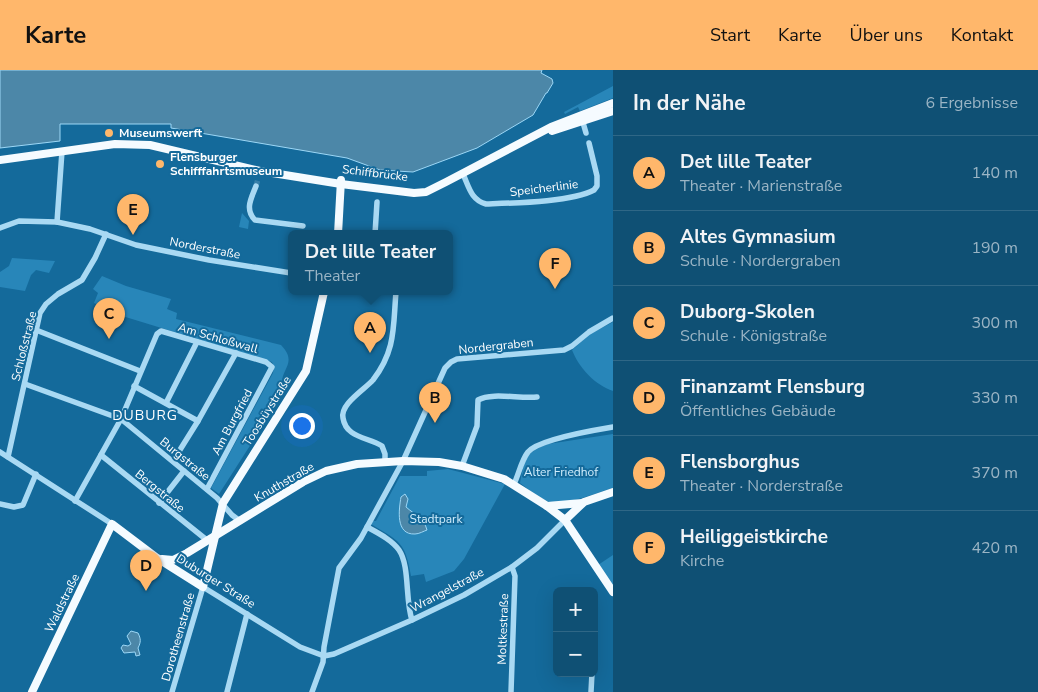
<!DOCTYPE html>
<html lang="de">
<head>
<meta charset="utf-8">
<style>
	body { margin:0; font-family:"Nunito Sans",sans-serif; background:#1d5a7c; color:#f1f3f6 }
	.controls { position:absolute; right:15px; bottom:15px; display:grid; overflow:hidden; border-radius:8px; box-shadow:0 5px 20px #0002 }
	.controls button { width:45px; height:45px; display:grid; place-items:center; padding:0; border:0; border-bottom:1px solid #2f6786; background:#0f5074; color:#f1f3f6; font:25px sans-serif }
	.you { position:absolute; left:301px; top:355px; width:18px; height:18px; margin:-12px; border:4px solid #fff; border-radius:50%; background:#1a73e8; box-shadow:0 0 0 8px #1a73e833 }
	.badge { display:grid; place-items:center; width:32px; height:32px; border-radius:50%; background:#ffb76b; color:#111; font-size:16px; font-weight:700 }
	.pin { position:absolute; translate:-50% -41px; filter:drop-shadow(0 1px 2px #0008) }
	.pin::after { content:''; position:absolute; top:26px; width:18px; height:15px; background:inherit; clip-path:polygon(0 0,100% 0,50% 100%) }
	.popup { position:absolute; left:288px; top:160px; width:165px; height:65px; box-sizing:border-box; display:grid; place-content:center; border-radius:8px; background:#0f5074; filter:drop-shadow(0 1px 4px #0005); font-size:16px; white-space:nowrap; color:#9bb5c5 }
	.popup b { font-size:19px; color:#f1f3f6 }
	.popup::after { content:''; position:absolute; left:50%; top:100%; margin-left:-10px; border:10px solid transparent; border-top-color:#0f5074 }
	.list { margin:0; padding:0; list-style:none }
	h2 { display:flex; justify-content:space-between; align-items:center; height:65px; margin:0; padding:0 20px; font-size:21px }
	h2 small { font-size:16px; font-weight:400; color:#9bb5c5 }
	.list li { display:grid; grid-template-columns:32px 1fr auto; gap:15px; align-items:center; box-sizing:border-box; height:75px; padding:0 20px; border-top:1px solid #2f6786 }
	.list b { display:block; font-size:19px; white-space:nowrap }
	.list p { margin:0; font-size:16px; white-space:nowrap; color:#9bb5c5 }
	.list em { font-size:16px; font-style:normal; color:#9bb5c5 }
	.map { position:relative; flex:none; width:613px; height:622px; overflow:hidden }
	header { display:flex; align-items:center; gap:30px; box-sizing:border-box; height:70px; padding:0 25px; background:#ffb76b; color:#111 }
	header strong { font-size:24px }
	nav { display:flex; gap:28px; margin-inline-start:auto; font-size:18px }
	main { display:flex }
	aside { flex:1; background:#0f5074 }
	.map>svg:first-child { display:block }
	.green { fill:#2886b9 }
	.water { fill:#4c87a8; stroke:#9cd7f6 }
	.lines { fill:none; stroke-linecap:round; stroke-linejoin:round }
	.minor-tunnel { stroke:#3780aa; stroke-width:5.5; stroke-dasharray:5.5 3; stroke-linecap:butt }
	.minor { stroke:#a9d9f3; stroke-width:5.5 }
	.major { stroke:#f5fbff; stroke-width:8 }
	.poi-dot { fill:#ffb76b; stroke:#146a9b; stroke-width:2 }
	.labels { text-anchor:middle; stroke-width:4; stroke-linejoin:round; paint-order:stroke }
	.poi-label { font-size:12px; font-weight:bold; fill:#fff; stroke:#146a9b; text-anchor:start }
	.street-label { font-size:12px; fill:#fff; stroke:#146a9b }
	.park-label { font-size:12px; fill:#d1eefd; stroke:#146a9b }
	.neighbourhood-label { font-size:14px; letter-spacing:1px; fill:#fff; stroke:#146a9b }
</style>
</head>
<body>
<header>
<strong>Karte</strong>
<nav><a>Start</a><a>Karte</a><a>Über uns</a><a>Kontakt</a></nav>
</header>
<main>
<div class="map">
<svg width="613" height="622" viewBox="0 0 613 622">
	<rect width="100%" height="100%" fill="#146a9b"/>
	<g class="green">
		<path d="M613,16v12l-33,13 -2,-4 -13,7 -1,-2z"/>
		<path d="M242,143l7,8 -1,8 -9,-2z"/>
		<path d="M12,188l43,3 -6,12 -13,-3 -5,5 -6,16 -25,-4v-15l9,-6z"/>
		<path d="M102,206l24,10 45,13 -4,10 10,4 -1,6 105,26c17,18 0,23 1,39l5,4 -68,106 -8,-6 62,-115 1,-6 -2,-5 -153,-47 -25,-12 4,-10 -5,-4z"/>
		<path d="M613,252v69c-18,-6 -34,-23 -41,-41l18,-16z"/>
		<path d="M613,364v54c-18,5 -49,19 -66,13 -10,-4 -19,-12 -27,-18 5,-24 4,-30 28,-39z"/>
		<path d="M448,399l57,15 -41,75 -10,12 -28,11 -2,-8 -13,2c-6,-35 -11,-34 -40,-52l2,-3h3l24,-45h27v-5z"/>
		<path d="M613,485v31l-15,-21z"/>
	</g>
	<g class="water">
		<path d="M0,0h542l-1,3 11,6 1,4 -6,10h-1l-13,22 -56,33 -64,24 -33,-2 -33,-12 -176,-30v-4h-111v17l-60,7z"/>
		<path d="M405,424l3,5 -2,8c9,8 18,11 21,23 -3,1 -8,4 -12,4 -20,1 -16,-25 -14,-37z"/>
		<path d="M131,561l7,2c3,6 3,9 0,15l2,7 -4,1 -1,-4 -11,1 -3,-5 2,-3 5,1 3,-2 -4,-8z"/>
	</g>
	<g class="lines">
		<path class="minor-tunnel" d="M256,116l2,-7"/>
		<g class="minor">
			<path d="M582,49l4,14"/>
			<path d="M463,104c6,13 8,26 23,30 28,-1 86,-2 108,-14l3,-4v-10l-8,-33"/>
			<path d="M256,116c-4,11 -12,23 -1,34l48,6"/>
			<path d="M57,152l5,-71"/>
			<path d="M0,158l19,-7 38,1 33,7 46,16 73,15 82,13"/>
			<path d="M375,164l2,-32"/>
			<path d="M36,260l104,41"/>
			<path d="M25,314l96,35 96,79 15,17 8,6"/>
			<path d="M134,316l64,35"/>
			<path d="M166,333l31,-61"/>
			<path d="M0,382l112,72"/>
			<path d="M101,385l107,86"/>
			<path d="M8,387l32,-144 6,-9 12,-10 24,-14 13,-22 11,-24"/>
			<path d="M173,391l25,-40 38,-68"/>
			<path d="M385,392v-8l-3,-8c-14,-9 -36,-8 -39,-28 -3,-14 21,-28 30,-38 23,-30 20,-53 23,-88"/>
			<path d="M462,396l15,-40 1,-26c14,-8 42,-1 59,-3"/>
			<path d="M514,414c5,-10 7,-23 14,-32 11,-13 67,-22 85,-25"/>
			<path d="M75,431l46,-82 36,-85 4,-3 105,31 6,5 -65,122"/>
			<path d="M159,433l25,-32"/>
			<path d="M0,434l14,3 9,-2 13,-31"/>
			<path d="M367,457c11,6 25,13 32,23 11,16 6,50 13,70"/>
			<path d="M324,586l10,-2 78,-34 52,-25 48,-28 25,-19 28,-28"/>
			<path d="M172,622l31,-105 97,60 24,9"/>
			<path d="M227,622l20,-78"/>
			<path d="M312,622l11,-30 1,-15 15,-79 22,-30 42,-77 42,-93 6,-6 6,-3 107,-9 8,-4 17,-14 24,-14"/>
			<path d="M511,622l4,-116 -3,-9"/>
			<path d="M591,622l1,-19"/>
		</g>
		<g class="major">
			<path d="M552,61l61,-20"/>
			<path d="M0,90l115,-16 35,1 110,26 81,13 73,9 12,-1 20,-10 105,-55 62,-24"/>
			<path d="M338,164l3,-54"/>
			<path d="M547,436l35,-3"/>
			<path d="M565,450l19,-18 29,-10"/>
			<path d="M162,489l11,1 14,-7 116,-71 23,-11 31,-7 46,-3 36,1 23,4 42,13 43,27 18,14 48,72"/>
			<path d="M32,622l80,-168 45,34 46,29 20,-84 83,-132 18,-79"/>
		</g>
	</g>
	<g class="poi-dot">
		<circle cx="109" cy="63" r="5"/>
		<circle cx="160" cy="94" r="5"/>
	</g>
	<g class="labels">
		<g class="poi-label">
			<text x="119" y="67">Museumswerft</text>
			<text x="170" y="91">Flensburger<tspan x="170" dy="14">Schifffahrtsmuseum</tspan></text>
		</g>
		<g class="street-label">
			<text transform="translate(375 103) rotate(7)" y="4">Schiffbrücke</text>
			<text transform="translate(544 118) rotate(-7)" y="4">Speicherlinie</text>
			<text transform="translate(205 178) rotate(11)" y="4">Norderstraße</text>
			<text transform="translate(218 268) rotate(16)" y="4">Am Schloßwall</text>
			<text transform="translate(24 276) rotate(-76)" y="4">Schloßstraße</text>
			<text transform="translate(496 276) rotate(-6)" y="4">Nordergraben</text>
			<text transform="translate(267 341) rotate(-58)" y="4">Toosbüystraße</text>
			<text transform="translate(232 352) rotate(-62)" y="4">Am Burgfried</text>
			<text transform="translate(185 389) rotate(39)" y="4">Burgstraße</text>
			<text transform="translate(284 412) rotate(-30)" y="4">Knuthstraße</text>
			<text transform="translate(160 421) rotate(39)" y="4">Bergstraße</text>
			<text transform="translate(216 511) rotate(32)" y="4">Duburger Straße</text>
			<text transform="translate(447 520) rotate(-28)" y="4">Wrangelstraße</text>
			<text transform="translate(62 533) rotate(-64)" y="4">Waldstraße</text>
			<text transform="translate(503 559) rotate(-88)" y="4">Moltkestraße</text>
			<text transform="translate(178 567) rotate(-74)" y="4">Dorotheenstraße</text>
		</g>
		<g class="park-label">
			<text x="561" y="406">Alter Friedhof</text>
			<text x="436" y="453">Stadtpark</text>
		</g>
		<g class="neighbourhood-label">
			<text x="145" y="350">DUBURG</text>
		</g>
	</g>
</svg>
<div class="controls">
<button>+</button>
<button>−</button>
</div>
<div class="you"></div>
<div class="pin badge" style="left:370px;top:283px">A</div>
<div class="popup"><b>Det lille Teater</b>Theater</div>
<div class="pin badge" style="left:435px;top:353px">B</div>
<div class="pin badge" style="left:109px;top:269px">C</div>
<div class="pin badge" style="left:146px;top:521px">D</div>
<div class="pin badge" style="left:133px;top:165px">E</div>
<div class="pin badge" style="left:555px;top:219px">F</div>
</div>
<aside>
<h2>In der Nähe<small>6 Ergebnisse</small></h2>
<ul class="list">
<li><span class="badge">A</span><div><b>Det lille Teater</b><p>Theater · Marienstraße</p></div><em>140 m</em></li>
<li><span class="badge">B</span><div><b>Altes Gymnasium</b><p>Schule · Nordergraben</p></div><em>190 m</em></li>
<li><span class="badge">C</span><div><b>Duborg-Skolen</b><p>Schule · Königstraße</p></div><em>300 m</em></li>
<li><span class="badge">D</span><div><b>Finanzamt Flensburg</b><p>Öffentliches Gebäude</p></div><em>330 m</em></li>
<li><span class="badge">E</span><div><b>Flensborghus</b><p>Theater · Norderstraße</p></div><em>370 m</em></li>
<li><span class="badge">F</span><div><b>Heiliggeistkirche</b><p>Kirche</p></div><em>420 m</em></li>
</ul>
</aside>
</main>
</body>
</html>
